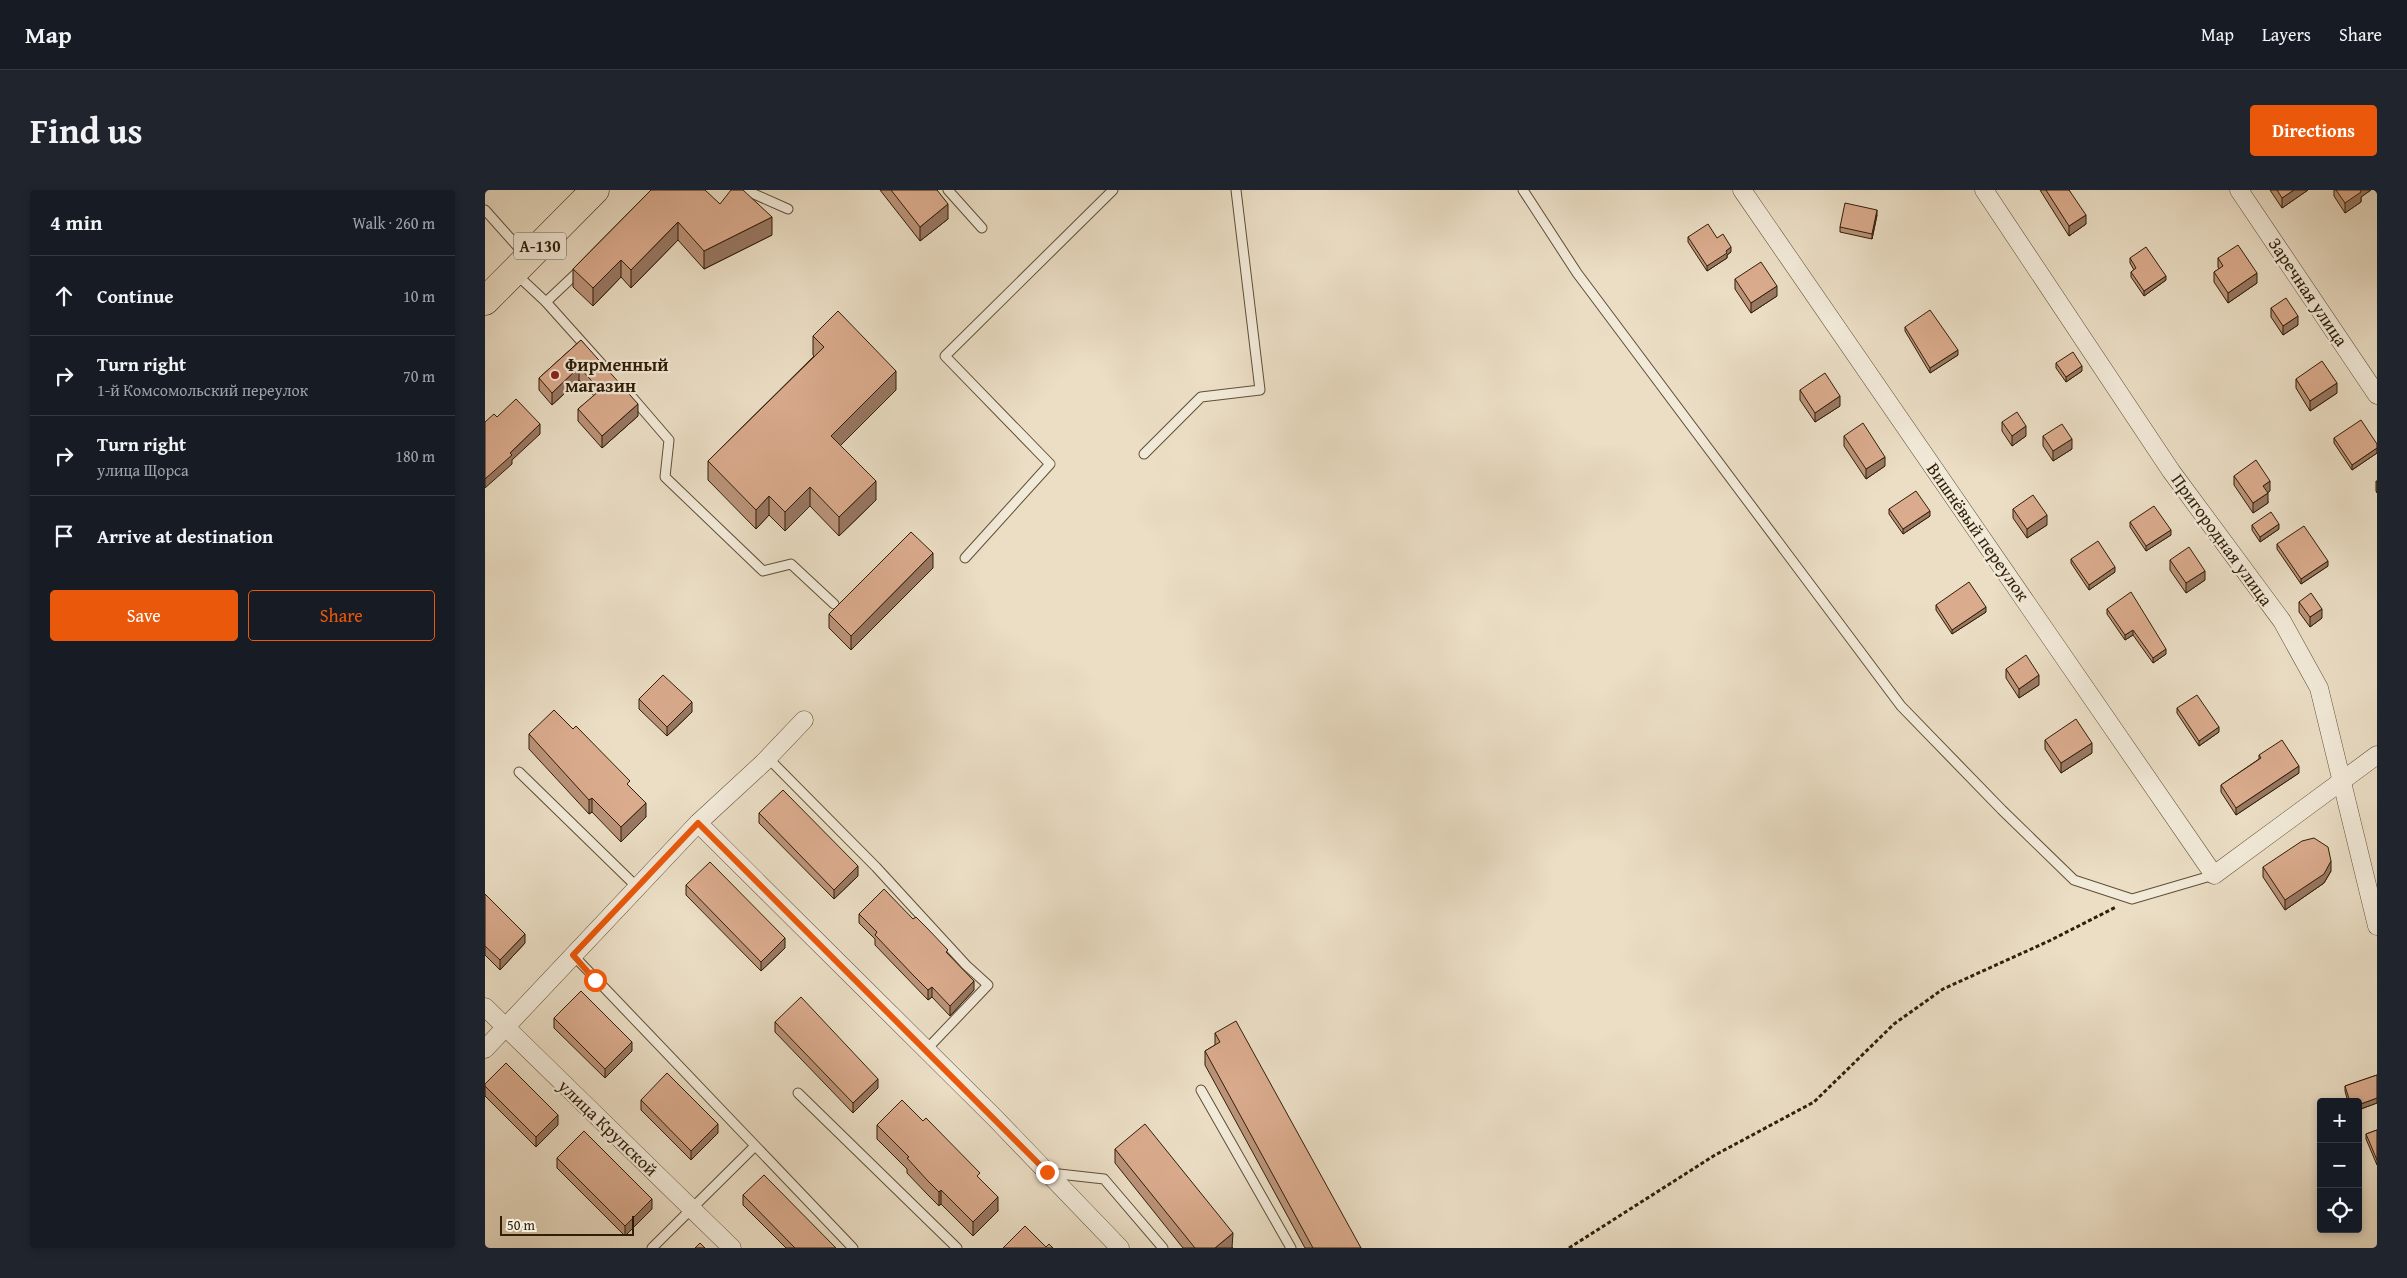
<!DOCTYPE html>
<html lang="en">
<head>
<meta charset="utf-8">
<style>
	body { margin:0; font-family:"Gentium Book Plus",serif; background:#20242c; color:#f1f3f6 }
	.controls { position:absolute; right:15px; bottom:15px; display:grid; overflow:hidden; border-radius:5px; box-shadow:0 2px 8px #0003 }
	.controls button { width:45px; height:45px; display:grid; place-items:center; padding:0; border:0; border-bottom:1px solid #363941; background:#171b24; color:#f1f3f6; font:25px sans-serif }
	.scale { position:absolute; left:15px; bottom:12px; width:134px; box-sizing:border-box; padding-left:5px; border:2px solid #301f08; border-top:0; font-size:14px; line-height:18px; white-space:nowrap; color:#301f08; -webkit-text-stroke:4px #f2ead9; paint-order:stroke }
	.stop { position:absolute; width:15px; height:15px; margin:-11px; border:4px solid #ea580c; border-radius:50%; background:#fff }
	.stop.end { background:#ea580c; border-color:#fff; box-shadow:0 1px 5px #0008 }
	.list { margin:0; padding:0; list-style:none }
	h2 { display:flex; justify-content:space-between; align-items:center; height:65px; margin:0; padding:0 20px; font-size:21px }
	h2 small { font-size:16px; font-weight:400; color:#9ea1a6 }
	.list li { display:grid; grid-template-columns:32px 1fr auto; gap:15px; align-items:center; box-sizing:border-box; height:80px; padding:0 20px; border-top:1px solid #363941 }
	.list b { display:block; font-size:19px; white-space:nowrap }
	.list p { margin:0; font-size:16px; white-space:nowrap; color:#9ea1a6 }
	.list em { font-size:16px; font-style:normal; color:#9ea1a6 }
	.actions { display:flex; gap:10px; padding:15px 20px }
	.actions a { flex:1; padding:11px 0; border:1px solid #ea580c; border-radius:5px; text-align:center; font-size:18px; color:#ea580c }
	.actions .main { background:#ea580c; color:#fff }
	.icon { flex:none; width:28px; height:28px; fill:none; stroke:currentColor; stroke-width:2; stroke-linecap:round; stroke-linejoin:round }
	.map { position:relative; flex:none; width:1892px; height:1058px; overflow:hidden; border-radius:5px }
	header { display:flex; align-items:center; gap:30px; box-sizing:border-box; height:70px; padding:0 25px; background:#171b24; border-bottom:1px solid #363941 }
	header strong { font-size:24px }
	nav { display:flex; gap:28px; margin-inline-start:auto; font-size:18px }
	.intro { display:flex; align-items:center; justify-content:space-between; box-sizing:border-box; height:120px; padding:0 30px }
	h1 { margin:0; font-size:35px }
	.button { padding:12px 22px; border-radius:5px; background:#ea580c; color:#fff; font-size:18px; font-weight:700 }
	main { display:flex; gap:30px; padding:0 30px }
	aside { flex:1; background:#171b24; border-radius:5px; box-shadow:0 2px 8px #0003 }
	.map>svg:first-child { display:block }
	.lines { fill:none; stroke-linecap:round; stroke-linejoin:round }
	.lane-casing { stroke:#5f4f37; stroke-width:11 }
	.street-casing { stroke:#5f4f37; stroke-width:19 }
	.primary-casing { stroke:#301f08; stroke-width:29 }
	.path { stroke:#301f08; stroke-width:3; stroke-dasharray:4 2.5; stroke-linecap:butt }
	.lane { stroke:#f2ead9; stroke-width:9 }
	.street { stroke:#f2ead9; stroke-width:18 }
	.primary { stroke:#ebdec5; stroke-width:28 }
	.wall { fill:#bb9379; stroke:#301f08 }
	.shaded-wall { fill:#997863; stroke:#301f08 }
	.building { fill:#daab8d; stroke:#301f08 }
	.route { stroke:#ea580c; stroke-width:6 }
	.poi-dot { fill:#8f2418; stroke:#f2ead9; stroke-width:2 }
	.labels { text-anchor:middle; stroke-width:4.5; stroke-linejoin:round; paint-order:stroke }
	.shield { fill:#f2ead9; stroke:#6a5c47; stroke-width:1 }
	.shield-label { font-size:16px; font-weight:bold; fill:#301f08 }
	.street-label { font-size:18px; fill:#301f08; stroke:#f2ead9 }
	.poi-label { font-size:18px; font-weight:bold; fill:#301f08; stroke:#f2ead9; text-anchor:start }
</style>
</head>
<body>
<header>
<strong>Map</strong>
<nav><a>Map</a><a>Layers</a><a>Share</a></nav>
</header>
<div class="intro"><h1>Find us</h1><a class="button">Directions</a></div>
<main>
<aside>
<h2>4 min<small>Walk · 260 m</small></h2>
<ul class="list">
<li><svg class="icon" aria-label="ahead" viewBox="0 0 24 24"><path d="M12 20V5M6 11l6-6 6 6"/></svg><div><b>Continue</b></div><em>10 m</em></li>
<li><svg class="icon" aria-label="right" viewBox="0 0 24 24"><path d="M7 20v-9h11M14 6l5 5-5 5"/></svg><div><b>Turn right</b><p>1-й Комсомольский переулок</p></div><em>70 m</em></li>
<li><svg class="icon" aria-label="right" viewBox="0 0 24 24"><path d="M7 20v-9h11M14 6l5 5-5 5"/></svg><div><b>Turn right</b><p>улица Щорса</p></div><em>180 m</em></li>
<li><svg class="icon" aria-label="arrive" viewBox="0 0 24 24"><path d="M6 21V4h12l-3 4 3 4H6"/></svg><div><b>Arrive at destination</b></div></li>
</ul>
<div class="actions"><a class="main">Save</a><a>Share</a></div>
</aside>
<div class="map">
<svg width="1892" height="1058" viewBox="0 0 1892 1058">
	<rect width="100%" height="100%" fill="#ebdec5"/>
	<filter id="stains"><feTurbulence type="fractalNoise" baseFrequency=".004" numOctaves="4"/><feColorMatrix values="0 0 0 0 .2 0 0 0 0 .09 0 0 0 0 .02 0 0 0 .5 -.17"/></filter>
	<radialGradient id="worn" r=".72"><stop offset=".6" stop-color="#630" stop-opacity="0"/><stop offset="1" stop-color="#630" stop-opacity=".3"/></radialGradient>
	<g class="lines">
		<defs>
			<g id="lane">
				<path d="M260,0l43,19"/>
				<path d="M463,0l34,38"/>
				<path d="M1038,0l54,83 324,433 101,104 72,70 58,19 82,-24"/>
				<path d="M0,20l41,46"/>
				<path d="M31,84l30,28 35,-33"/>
				<path d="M61,112l60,67"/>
				<path d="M147,207l37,43 -4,37 98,94 28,-7 43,40"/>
				<path d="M659,264l57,-57 59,-7 -24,-200"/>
				<path d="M480,368l85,-94 -105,-108 168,-166"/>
				<path d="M283,568l108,109 90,98 22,20 -62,65"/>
				<path d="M34,582l118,115"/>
				<path d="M88,765l280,293"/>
				<path d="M716,900l90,158"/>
				<path d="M313,903l159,155"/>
				<path d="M565,983l54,6 59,69"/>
				<path d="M167,1058l103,-102"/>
			</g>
			<g id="street">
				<path d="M1257,0l472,685 163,-120"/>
				<path d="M1499,0l187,281 111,150 37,67 58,238"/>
				<path d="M1754,0l138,205"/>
				<path d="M213,633l297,295 125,130"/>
				<path d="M0,817l247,241"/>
				<path d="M0,859l213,-226 65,-60 41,-43"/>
			</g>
			<path id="primary" d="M0,111l110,-111"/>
		</defs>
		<use href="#lane" class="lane-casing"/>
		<use href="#street" class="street-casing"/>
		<use href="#primary" class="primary-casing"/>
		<path class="path" d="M1084,1058l146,-93 99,-53 80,-78 49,-35 106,-48 67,-34"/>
		<use href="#lane" class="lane"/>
		<use href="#street" class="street"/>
		<use href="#primary" class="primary"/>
	</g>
	<g class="wall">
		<path d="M166,0l69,14 52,31 -68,34 -26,-29 -47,48 -10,-11 -28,29 -20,-19v-18z"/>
		<path d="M395,0h57l11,29 -28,22z"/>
		<path d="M1555,0h29l17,34 -17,12z"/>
		<path d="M1785,0h38l-26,18z"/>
		<path d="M1849,0h37l-10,7v5l-16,11 -11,-17z"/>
		<path d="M1392,25l-5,24 -32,-7v-5z"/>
		<path d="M1203,47l29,1 14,14 -4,3v3l-20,13 -19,-29z"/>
		<path d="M1645,68l36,22 -22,16 -13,-19v-5l3,-2 -4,-7z"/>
		<path d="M1733,68l39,25 -29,20 -14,-21v-10l5,-3 -1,-2z"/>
		<path d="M1250,89l42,17 -26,17 -16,-24z"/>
		<path d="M1786,118l27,17 -15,10 -12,-18z"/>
		<path d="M1420,137l53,28 -28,18 -25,-42z"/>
		<path d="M328,146l83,54 -56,55 36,55 -37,36 -29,-30 -25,25 -16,-16 -13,14 -48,-49v-19l106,-105 -1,-1z"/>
		<path d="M96,150l57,76 -36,32 -24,-27v-12l16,-13 -15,-16 -27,25 -13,-15v-12z"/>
		<path d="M1571,173l26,8 -16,11 -10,-14z"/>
		<path d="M1811,189l41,14 -27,18 -14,-23z"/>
		<path d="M1315,200l40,16 -25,16 -15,-22z"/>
		<path d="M1517,232l24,14 -14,10 -10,-15z"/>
		<path d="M1359,246l41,30 -19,13 -22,-33z"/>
		<path d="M1558,246l29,13 -19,12 -10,-15z"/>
		<path d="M1849,248l43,6v9l-25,17 -18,-27z"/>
		<path d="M1749,286l36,15 -3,2 1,10 -15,10 -19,-28z"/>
		<path d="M1891,291h1v12l-1,-2z"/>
		<path d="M1404,319l41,7 -27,18 -14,-20z"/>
		<path d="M1528,319l34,16 -20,13 -14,-20z"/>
		<path d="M1645,332l41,13 -25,16 -16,-24z"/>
		<path d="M1767,335l27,4 -19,13 -8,-12z"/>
		<path d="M1792,354l51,22 -27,18 -24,-35z"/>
		<path d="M1586,369l44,13 -26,18 -18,-27z"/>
		<path d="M1685,370l35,20 -19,13 -16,-23z"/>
		<path d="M448,378l-82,82 -22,-22v-14z"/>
		<path d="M1814,412l23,16 -12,9 -11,-15z"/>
		<path d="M1451,415l50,7 -34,22 -16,-24z"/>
		<path d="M1622,419l59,45 -13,9 -20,-28 -8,5 -18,-26z"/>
		<path d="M1521,479l33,16 -20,13 -13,-20z"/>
		<path d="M154,509l53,13 -25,24 -28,-27z"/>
		<path d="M1692,518l42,24 -20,14 -22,-33z"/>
		<path d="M44,544l101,53 16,30 -25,25 -29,-30 -3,2 -60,-65z"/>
		<path d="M1560,550l47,13 -31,20 -16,-24z"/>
		<path d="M1774,565l40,18 -63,42 -15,-23v-7l38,-26z"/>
		<path d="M274,623l99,63 -24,23 -75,-76z"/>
		<path d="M1778,677l68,4 -7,12 -39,27 -22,-33z"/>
		<path d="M201,695l99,63 -24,23 -75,-76z"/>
		<path d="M0,704l40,49 -25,27 -15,-15z"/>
		<path d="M374,724l89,40 26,36 -24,26 -18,-19 -4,3 -53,-55v-6l-16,-16z"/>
		<path d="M69,828l78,33 -27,27 -51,-50z"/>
		<path d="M290,832l103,66 -25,25 -78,-81z"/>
		<path d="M730,843l146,215h-56l-100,-183v-14l10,-6z"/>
		<path d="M1892,885v28l-19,7v-8h-10l-3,-11v-5z"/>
		<path d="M0,894l73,41 -22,22 -51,-51z"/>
		<path d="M156,910l77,33 -27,27 -50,-50z"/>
		<path d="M392,935l103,54 18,32 -25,25 -32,-32 -2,2 -12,-12 -20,-21v-4l-30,-30z"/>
		<path d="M1892,940v35l-11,-26v-5z"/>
		<path d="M630,959l118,99h-50l-68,-85z"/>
		<path d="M72,968l95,51 -27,27 -68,-68z"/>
		<path d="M258,1005l93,53h-50l-43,-43z"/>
	</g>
	<g class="shaded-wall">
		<path d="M1809,0h14l-26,18v-10z"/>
		<path d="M1874,0h12l-10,7v5l-16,11v-10z"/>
		<path d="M463,14v15l-28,22v-14z"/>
		<path d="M1392,20v5l-5,24v-5z"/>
		<path d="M1601,25v9l-17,12v-10z"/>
		<path d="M287,27v18l-68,34v-18z"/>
		<path d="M193,32v18l-47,48v-18z"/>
		<path d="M1246,57v5l-4,3v3l-20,13v-5z"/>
		<path d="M136,70v17l-28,29v-18z"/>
		<path d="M1772,83v10l-29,20v-10z"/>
		<path d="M1681,86v4l-22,16v-5z"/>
		<path d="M1292,96v10l-26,17v-10z"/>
		<path d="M1813,126v9l-15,10v-9z"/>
		<path d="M1473,160v5l-28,18v-5z"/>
		<path d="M1597,176v5l-16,11v-5z"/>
		<path d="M94,177v13l-27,25v-12z"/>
		<path d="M411,181v19l-65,65v-19z"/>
		<path d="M1852,193v10l-27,18v-10z"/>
		<path d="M1355,206v10l-25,16v-9z"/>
		<path d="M153,214v12l-36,32v-12z"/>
		<path d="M55,234v10l-28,26v4l-27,24v-9l25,-26z"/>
		<path d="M1541,236v10l-14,10v-10z"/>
		<path d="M1587,249v10l-19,12v-10z"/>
		<path d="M1892,258v5l-25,17v-5z"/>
		<path d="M1400,267v9l-19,13v-10z"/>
		<path d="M391,291v19l-37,36v-19z"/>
		<path d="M1785,291v10l-7,5v-10z"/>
		<path d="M325,297v19l-25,25v-19z"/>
		<path d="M1783,303v10l-15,10v-10z"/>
		<path d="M284,306v19l-13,14v-19z"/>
		<path d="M1445,321v5l-27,18v-5z"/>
		<path d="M1562,325v10l-20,13v-9z"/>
		<path d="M1794,334v5l-19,13v-5z"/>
		<path d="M1686,340v5l-25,16v-5z"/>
		<path d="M448,363v15l-82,82v-14z"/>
		<path d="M1843,371v5l-27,18v-5z"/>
		<path d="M1630,377v5l-26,18v-5z"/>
		<path d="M1720,381v9l-19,13v-10z"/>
		<path d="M1501,417v5l-34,22v-4z"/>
		<path d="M1837,419v9l-12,9v-10z"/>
		<path d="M1648,440v5l-8,5v-5z"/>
		<path d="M1681,459v5l-13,9v-5z"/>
		<path d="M1554,485v10l-20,13v-9z"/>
		<path d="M207,512v10l-25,24v-9z"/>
		<path d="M1734,537v5l-20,14v-5z"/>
		<path d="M1607,553v10l-31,20v-10z"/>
		<path d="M1814,576v7l-63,42v-7z"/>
		<path d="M107,608v14l-3,2v-14z"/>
		<path d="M161,613v14l-25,25v-15z"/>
		<path d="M1846,671v10l-7,12 -39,27v-10z"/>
		<path d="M373,676v10l-24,23v-9z"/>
		<path d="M40,744v9l-25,27v-10z"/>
		<path d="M300,748v10l-24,23v-9z"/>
		<path d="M489,791v9l-24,26v-10z"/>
		<path d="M447,797v10l-4,3v-10z"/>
		<path d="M147,852v9l-27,27v-9z"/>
		<path d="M393,889v9l-25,25v-10z"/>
		<path d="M1892,908v5l-19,7v-5z"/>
		<path d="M73,925v10l-22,22v-10z"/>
		<path d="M233,934v9l-27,27v-9z"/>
		<path d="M456,1000v14l-2,2v-14z"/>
		<path d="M513,1007v14l-25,25v-14z"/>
		<path d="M167,1009v10l-27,27v-10z"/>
		<path d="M748,1043l-1,15h-17z"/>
	</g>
	<g class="building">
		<path d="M166,0h54l15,14 11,-14h12l29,27 -68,34 -26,-29 -47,48 -10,-10 -28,28 -20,-19z"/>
		<path d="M406,0h46l11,14 -28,23z"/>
		<path d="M1561,0h23l17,25 -17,11z"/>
		<path d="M1792,0h17l-12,8z"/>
		<path d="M1851,0h24l1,2 -16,11z"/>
		<path d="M1360,13l32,7 -5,24 -32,-7z"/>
		<path d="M1223,34l9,14 6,-4 8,13 -5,4 1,2 -20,13 -19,-29z"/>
		<path d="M1753,55l19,28 -29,20 -14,-21 9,-6 -5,-8z"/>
		<path d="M1661,57l20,29 -22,15 -13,-19 5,-4 -6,-10z"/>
		<path d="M1276,72l16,24 -26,17 -16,-24z"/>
		<path d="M1801,108l12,18 -15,10 -12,-18z"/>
		<path d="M1445,120l28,40 -28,18 -25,-41z"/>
		<path d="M353,121l58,60 -65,65 45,45 -37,36 -29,-30 -25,25 -16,-16 -13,14 -48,-49 116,-114 -11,-11z"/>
		<path d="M96,150l57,64 -36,32 -24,-27 22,-19 -21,-23 -27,26 -13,-15z"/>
		<path d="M1588,162l9,14 -16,11 -10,-14z"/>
		<path d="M1837,171l15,22 -27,18 -14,-22z"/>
		<path d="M1340,183l15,23 -25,17 -15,-23z"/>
		<path d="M31,209l24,25 -30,29 2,2 -27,24v-57l9,-8 3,3z"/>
		<path d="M1532,222l9,14 -14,10 -10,-14z"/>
		<path d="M1876,230l16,24v4l-25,17 -18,-27z"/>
		<path d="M1378,233l22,34 -19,12 -22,-33z"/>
		<path d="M1577,234l10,15 -19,12 -10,-15z"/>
		<path d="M1771,270l14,21 -7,5 5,7 -15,10 -19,-27z"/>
		<path d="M1431,301l14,20 -27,18 -14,-20z"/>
		<path d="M1548,305l14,20 -20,14 -14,-20z"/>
		<path d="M1669,316l17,24 -25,16 -16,-24z"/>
		<path d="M1786,322l8,12 -19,13 -8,-12z"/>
		<path d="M1819,336l24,35 -27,18 -24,-35z"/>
		<path d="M426,342l22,21 -82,83 -22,-22z"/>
		<path d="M1613,351l17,26 -26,18 -18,-26z"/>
		<path d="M1704,357l16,24 -19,12 -16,-23z"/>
		<path d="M1484,392l17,25 -34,23 -16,-25z"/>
		<path d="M1646,402l35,57 -13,9 -20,-28 -8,5 -18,-26z"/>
		<path d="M1826,403l11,16 -12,8 -11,-15z"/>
		<path d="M1541,465l13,20 -20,14 -13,-20z"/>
		<path d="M178,485l29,27 -25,25 -28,-28z"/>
		<path d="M1712,505l22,32 -20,14 -22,-33z"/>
		<path d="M69,520l19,19 3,-3 54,55 -3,3 19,19 -25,24 -29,-29 -3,2 -60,-66z"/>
		<path d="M1591,529l16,24 -31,20 -16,-23z"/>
		<path d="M1797,550l17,26 -63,42 -15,-23 40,-27 -2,-3z"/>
		<path d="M298,600l75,76 -24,24 -75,-77z"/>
		<path d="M1829,648l14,9 3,14 -7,13 -39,26 -22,-33 39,-26z"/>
		<path d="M225,672l75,76 -24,24 -75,-77z"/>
		<path d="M399,699l29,30 3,-2 11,11 21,22 -2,2 28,29 -24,25 -18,-19 -4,3 -14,-14 -39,-41 2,-3 -18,-18z"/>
		<path d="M0,704l40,40 -25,26 -15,-14z"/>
		<path d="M96,801l51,51 -27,27 -51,-51z"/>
		<path d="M316,807l77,82 -25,24 -78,-81z"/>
		<path d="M751,831l125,227h-48l-108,-197 15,-9 -5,-9z"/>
		<path d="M21,873l52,52 -22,22 -51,-51v-2z"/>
		<path d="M182,883l51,51 -27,27 -50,-51z"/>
		<path d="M1892,885v23l-19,7v-3h-8l-5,-16z"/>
		<path d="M417,910l21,21 3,-3 54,55 -3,3 21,21 -25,25 -32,-32 -2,2 -12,-12 -20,-22 2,-1 -32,-32z"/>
		<path d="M660,934l88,109 -18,15h-20l-80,-99z"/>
		<path d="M1892,940v30l-11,-26z"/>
		<path d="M99,941l68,68 -27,27 -68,-68z"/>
		<path d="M279,985l72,73h-41l-52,-53z"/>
		<path d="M540,1036l21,21 3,-3 4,4h-50z"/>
		<path d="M215,1053l5,5h-10z"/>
	</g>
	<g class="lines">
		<path class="route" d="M110,790l-22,-25 125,-132 349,349"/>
	</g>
	<circle class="poi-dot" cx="70" cy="185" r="5"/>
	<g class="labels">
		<rect class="shield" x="29" y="42.5" width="52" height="27" rx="4"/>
		<g class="shield-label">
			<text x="55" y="62">А-130</text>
		</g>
		<g class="street-label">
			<text transform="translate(1823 102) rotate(56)" y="6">Заречная улица</text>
			<text transform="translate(1493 342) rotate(55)" y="6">Вишнёвый переулок</text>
			<text transform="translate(1737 350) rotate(54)" y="6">Пригородная улица</text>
			<text transform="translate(123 938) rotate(44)" y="6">улица Крупской</text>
		</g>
		<g class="poi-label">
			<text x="80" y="181">Фирменный<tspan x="80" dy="21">магазин</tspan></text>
		</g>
	</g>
	<rect width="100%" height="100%" filter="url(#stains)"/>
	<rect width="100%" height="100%" fill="url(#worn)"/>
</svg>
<div class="controls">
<button>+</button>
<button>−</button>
<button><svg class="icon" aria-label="locate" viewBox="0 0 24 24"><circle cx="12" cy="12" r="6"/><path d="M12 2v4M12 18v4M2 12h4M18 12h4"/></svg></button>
</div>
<div class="scale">50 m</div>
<div class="stop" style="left:110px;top:790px"></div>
<div class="stop end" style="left:562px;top:982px"></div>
</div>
</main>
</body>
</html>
